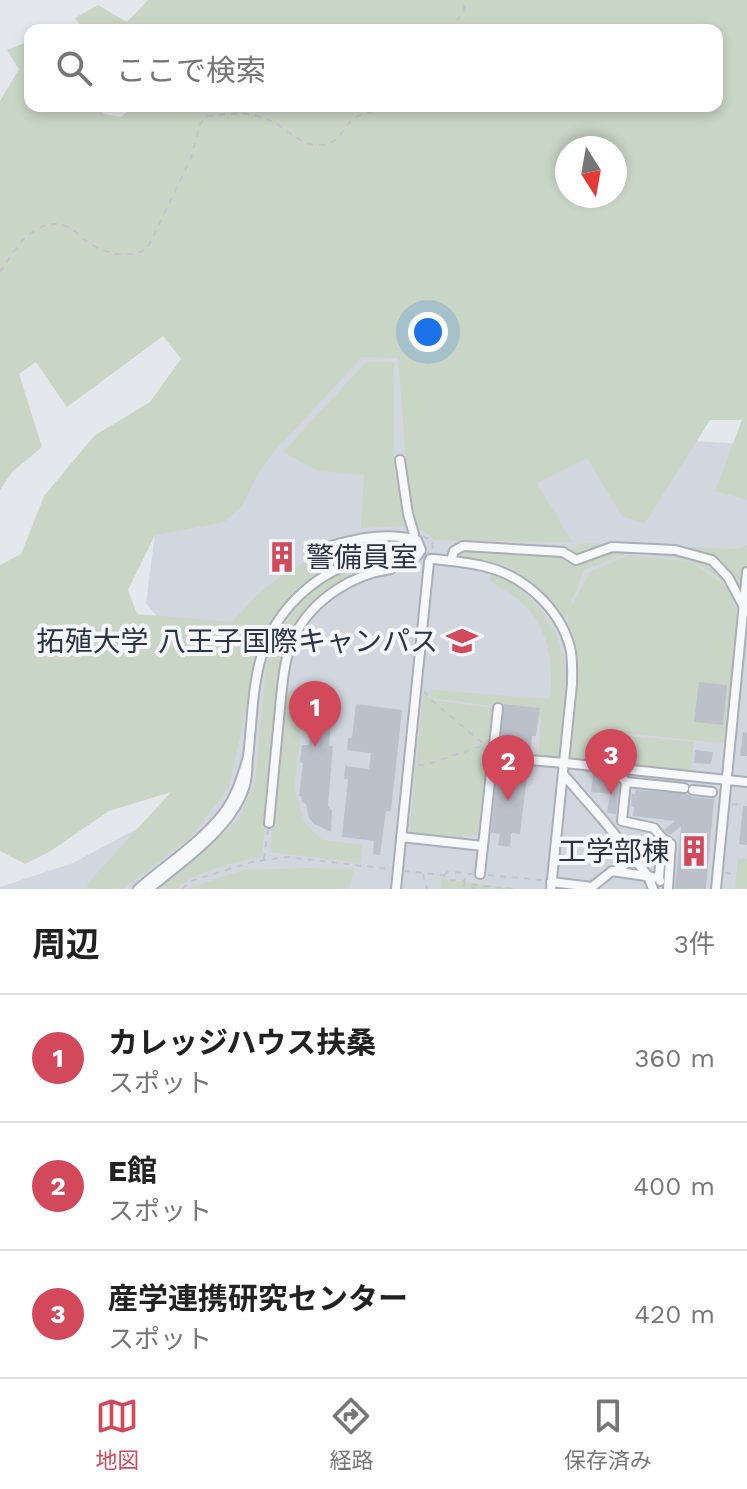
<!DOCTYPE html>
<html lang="ja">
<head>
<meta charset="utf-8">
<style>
	body { margin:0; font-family:"Work Sans","Noto Sans JP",sans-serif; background:#f2f2f2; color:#222 }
	.compass { position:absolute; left:555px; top:136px; width:72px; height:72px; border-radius:50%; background:#fff; box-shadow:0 4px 12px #0003; rotate:169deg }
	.you { position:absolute; left:428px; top:332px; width:28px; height:28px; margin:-20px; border:6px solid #fff; border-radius:50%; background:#1a73e8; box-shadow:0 0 0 12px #1a73e833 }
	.badge { display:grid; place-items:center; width:52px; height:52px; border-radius:50%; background:#d1495b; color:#fff; font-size:26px; font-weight:700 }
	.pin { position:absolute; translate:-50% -66px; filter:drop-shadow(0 2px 4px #0008) }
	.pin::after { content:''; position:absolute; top:42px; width:28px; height:24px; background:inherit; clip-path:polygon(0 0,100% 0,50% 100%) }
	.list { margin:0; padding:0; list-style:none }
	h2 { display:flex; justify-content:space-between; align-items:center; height:104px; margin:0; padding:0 32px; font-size:34px }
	h2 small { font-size:26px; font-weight:400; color:#767676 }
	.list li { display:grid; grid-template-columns:52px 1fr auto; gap:24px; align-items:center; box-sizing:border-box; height:128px; padding:0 32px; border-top:2px solid #e0e0e0 }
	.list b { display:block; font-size:30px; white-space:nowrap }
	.list p { margin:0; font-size:26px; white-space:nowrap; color:#767676 }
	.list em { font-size:26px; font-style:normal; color:#767676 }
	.icon { flex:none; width:44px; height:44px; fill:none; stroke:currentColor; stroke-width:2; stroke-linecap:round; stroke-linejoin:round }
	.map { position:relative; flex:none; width:747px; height:889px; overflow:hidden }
	.search { position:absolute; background:#fff; box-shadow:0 4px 12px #0003; left:24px; right:24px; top:24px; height:88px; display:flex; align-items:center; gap:20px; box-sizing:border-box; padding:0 28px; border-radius:16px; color:#767676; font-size:30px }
	.sheet { height:488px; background:#fff }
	nav { display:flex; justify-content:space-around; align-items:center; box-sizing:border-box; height:112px; border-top:2px solid #e0e0e0; background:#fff; font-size:22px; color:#767676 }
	nav a { display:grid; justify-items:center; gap:4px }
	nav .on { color:#d1495b }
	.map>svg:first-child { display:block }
	.built { fill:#d2d6de }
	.green { fill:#c9d6c5; fill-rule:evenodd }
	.building { fill:#bbc0ca }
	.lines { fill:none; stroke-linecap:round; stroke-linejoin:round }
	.minor-casing { stroke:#a9aeb7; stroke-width:12 }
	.path { stroke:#c2c5cb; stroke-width:2; stroke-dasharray:6 6; stroke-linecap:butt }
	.minor { stroke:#f7f8fa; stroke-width:8 }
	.labels { text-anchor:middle; stroke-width:8; stroke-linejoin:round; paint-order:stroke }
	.poi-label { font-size:28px; fill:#2b3445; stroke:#f4f6f9; text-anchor:end }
</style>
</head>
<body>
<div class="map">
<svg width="747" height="889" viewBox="0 0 747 889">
	<rect width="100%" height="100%" fill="#e4e7ec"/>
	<path class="built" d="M365,336l170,96 212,12v445h-747v-2l73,-24 110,-59 24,-126 -61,-75 12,-92z"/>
	<g class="green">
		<path d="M148,0h599v500l-32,-9 27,-71h-32l-65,103 -23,-7 -35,-58 -50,25 35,59 -137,-2 -19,-14 -7,-29 -11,-139 -36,-1 -89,96 -16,22 -14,30 -19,17 -69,13 -27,55 9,24 95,8c10,-10 20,-23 31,-32 36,-31 99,-59 147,-47l2,3 -3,4 -57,6 -54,30 -36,49 -33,152 -39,51 -67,51h-36l1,-6 83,-91 -62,19 -60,41 -24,12 -25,-13v-286l21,-11 23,-58 50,-60 56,-34 31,-43 -18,-23 -96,71 -31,-45 -17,12 23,73 -29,24 -13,19v-389l19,-32 -12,-19 23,-9v65h69l5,8 17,3 12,-11h584v-76h-633l-9,-12 23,-13 29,17zM567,148h48v48h-48z"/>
		<path d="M366,362h28v109l12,55 -45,2 3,-53 -46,-4 -35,-19z"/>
		<path d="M585,543l154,6 8,-4v29l-8,37 -6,-22 -24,-18 -18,-10 -61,-9 -46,18 -16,41 23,-40 40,-16 60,7 39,27 8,28 -8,127 -126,-13 2,3 88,8 -3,30 -54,-5 -67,-9c4,-29 12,-98 1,-125 0,0 -7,-9 -7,-10l5,-2 -2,-6 -3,5 -32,-39 -26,-16 -46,-9v-11l95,9z"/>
		<path d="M385,564l1,5 -32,7 -32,19 -20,21 -24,75 -16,165c-30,8 -63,13 -86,33h-18l53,-43 29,-29 15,-37 11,-113 12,-31 9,-15 18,-25 34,-23 32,-8z"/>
		<path d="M491,574c22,8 34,18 49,36 39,46 26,94 18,148l-20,-1 3,-36 -5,-9 -104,-14 1,2 59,8 -15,128 -14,-2 -1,7 -53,-6 14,-142 7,5 2,-8 118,9c3,-34 1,-62 -21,-89 -9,-12 -28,-21 -40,-30z"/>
		<path d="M284,690l21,4 -11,95 11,34 17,17 40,5 -1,18 -91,-11 7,-67z"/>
		<path d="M738,858l9,1v30h-12z"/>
		<path d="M304,868l50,1 -5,20h-162l56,-19z"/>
		<path d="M441,879l77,10h-78z"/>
	</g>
	<g class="building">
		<path d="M699,682l28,3 -4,40 -29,-3z"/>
		<path d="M313,693l20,2 -4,51h4l-5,60 4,4 -1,22 -17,-8 -5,-6 -3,-14 -4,-2 -1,-6h-2l4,-33 -3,-1 2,-17h7z"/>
		<path d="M356,704l46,6 -11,101h-5l-6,44 -7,-1 1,-13 -32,-4 6,-58h-4l1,-13 24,3 2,-16 -24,-3 1,-12h4z"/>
		<path d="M504,704l36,4 -4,28h-4l-2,17 -5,1 -3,5 1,5 5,3 -8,67 -9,-1 -1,14 -12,-2 2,-11 -9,-1z"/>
		<path d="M743,732l4,1v23h-7z"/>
		<path d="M695,750l18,2 -2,12 -17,-1z"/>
		<path d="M602,774l8,1 9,9 -3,30 -9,-1 3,-19 -19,-2 2,-17 9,1z"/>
		<path d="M636,790l51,4 5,3 22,2 -8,90h-31l6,-63 -11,9 -6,-5 11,-9 -42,-5 1,-9 -3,-1 1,-12h3z"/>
		<path d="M743,806h4v39l-8,-1z"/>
		<path d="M592,839l15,1 -1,10 -15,-1z"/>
	</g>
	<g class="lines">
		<defs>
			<g id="minor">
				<path d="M400,460l8,54 6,20"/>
				<path d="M451,561l3,-10 9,-5 100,6 13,8 36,-13 63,3 37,10 16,17 16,30"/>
				<path d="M248,757c4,-32 4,-69 13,-99 15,-51 61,-93 114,-100 9,-1 38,1 43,-3 1,-2 2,-4 3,-5l-4,-10c-35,-9 -68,0 -102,11"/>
				<path d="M529,760l36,3 182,19"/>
				<path d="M614,769l12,13 -4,39 32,7 8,10 9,6 -3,45"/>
				<path d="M563,774l41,47 44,55 5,13"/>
				<path d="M626,782l58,6"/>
				<path d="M693,790l19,2"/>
				<path d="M269,823c3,-35 7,-70 10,-105 3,-27 4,-62 17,-85 18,-34 57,-59 95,-64l-1,-12"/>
				<path d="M401,837l82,9 15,-138"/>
				<path d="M616,871l46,-33"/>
				<path d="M480,874l3,-28"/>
				<path d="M660,881l-1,-3 3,-40"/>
				<path d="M551,882l41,5 20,-16 47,7"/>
				<path d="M138,889c28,-24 62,-46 85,-75 13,-17 19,-37 25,-57 -1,10 0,22 -4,31 -13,41 -63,74 -95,101"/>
				<path d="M396,889l33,-327 1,-3h4c16,2 33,3 49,7 40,9 76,41 87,81 3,12 2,25 2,37l-21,205"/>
				<path d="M716,889l31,-317"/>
			</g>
		</defs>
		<use href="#minor" class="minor-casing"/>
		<g class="path">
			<path d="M449,30l15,-19 1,-11"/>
			<path d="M0,272c7,-10 14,-22 22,-31 14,-14 33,-24 51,-11 1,0 8,8 9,8 19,15 44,22 65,11l44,-91 9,-34 7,-8c26,-2 42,-7 68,7 14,8 27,23 44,22 24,0 22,-21 39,-29 9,-4 30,-5 43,-10"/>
			<path d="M423,536l9,5 1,11"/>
			<path d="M424,691l7,9 54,45"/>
			<path d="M418,765h8l58,-20"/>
			<path d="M732,804l11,1"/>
			<path d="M264,859l4,-29"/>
			<path d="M404,871l39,4 6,5 16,1"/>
			<path d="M725,873l12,1"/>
			<path d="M423,874l4,15"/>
			<path d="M444,875l4,-3 17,1"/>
			<path d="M488,875l54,5"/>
			<path d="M464,884l2,-10h8"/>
			<path d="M182,889l9,-8 61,-19 35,-5 103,12"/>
			<path d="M477,889l-14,-3 1,-2 50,5"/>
		</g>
		<use href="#minor" class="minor"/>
	</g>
	<defs>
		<symbol id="building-bare" viewBox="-9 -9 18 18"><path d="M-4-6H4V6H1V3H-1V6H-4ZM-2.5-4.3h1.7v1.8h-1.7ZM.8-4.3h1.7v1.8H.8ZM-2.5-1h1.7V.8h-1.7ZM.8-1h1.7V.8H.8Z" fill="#d1495b" stroke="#f4f6f9" stroke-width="2.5" paint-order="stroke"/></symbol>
		<symbol id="university-bare" viewBox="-9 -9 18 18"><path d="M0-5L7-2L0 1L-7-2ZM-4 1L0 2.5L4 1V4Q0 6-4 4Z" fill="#d1495b" stroke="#f4f6f9" stroke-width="2.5" paint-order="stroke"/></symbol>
	</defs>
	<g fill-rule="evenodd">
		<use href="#building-bare" x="260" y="535" width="44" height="44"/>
		<use href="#university-bare" x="440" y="619" width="44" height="44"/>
		<use href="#building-bare" x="672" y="829" width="44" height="44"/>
	</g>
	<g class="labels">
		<g class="poi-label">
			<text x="306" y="567" text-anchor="start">警備員室</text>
			<text x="438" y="651">拓殖大学 八王子国際キャンパス</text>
			<text x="670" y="861">工学部棟</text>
		</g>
	</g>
</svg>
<svg class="compass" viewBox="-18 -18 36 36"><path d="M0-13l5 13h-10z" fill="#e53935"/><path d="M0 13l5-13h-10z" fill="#767676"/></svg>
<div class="you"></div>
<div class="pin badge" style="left:315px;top:747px">1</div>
<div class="pin badge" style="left:508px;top:801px">2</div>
<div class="pin badge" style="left:611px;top:795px">3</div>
<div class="search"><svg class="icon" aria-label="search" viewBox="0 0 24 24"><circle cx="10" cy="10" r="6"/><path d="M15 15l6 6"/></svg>ここで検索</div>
</div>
<section class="sheet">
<h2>周辺<small>3件</small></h2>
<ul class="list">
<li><span class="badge">1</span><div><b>カレッジハウス扶桑</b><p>スポット</p></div><em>360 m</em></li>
<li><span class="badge">2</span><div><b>E館</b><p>スポット</p></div><em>400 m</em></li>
<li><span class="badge">3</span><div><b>産学連携研究センター</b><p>スポット</p></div><em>420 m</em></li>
</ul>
</section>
<nav>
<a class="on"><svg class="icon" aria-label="map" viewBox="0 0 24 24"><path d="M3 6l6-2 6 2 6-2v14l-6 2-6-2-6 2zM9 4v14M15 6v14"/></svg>地図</a>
<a><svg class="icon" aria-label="directions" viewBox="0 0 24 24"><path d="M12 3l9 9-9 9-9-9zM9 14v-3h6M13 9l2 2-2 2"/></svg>経路</a>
<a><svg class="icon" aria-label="saved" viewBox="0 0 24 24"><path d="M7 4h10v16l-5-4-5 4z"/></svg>保存済み</a>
</nav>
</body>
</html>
